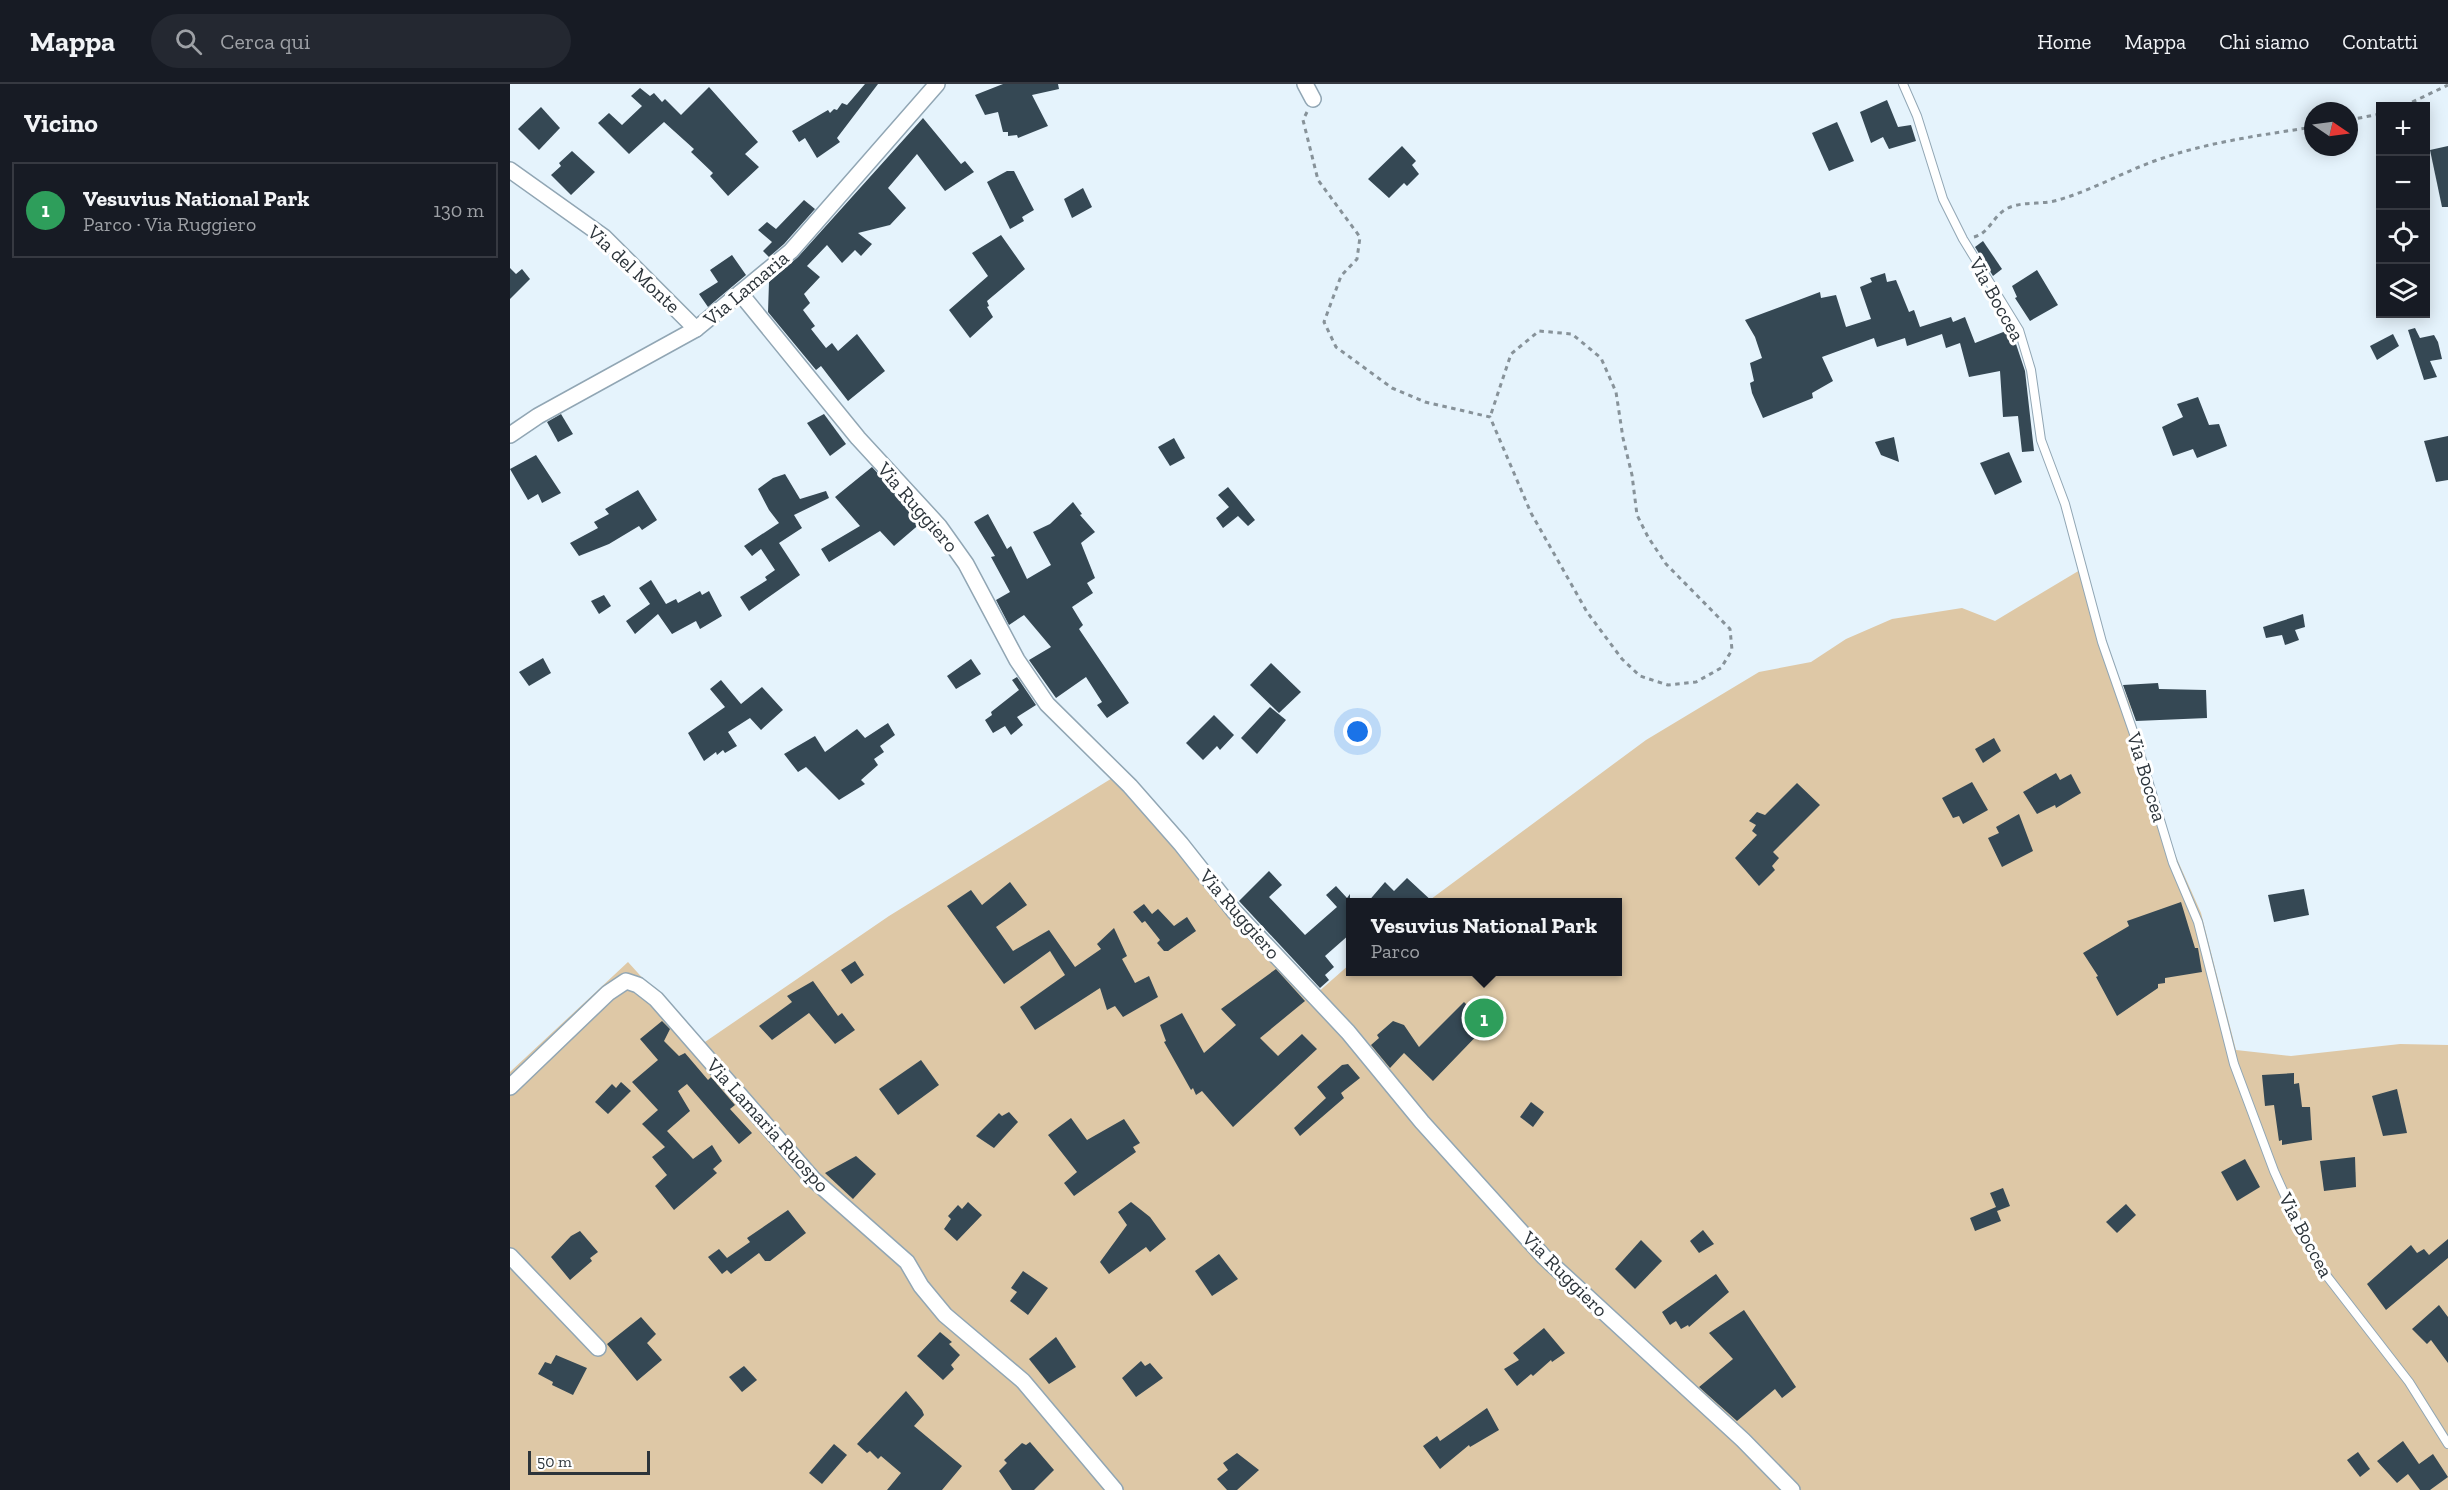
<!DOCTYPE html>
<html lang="it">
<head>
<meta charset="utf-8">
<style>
	body { margin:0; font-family:"Zilla Slab",serif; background:#242831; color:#f1f3f6 }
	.controls { position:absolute; right:18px; top:18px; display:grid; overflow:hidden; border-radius:0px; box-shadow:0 3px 15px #0003 }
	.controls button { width:54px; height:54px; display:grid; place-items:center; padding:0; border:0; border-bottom:2px solid #363941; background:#171b24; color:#f1f3f6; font:30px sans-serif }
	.compass { position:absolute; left:1794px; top:18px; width:54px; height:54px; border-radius:50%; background:#171b24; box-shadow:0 3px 15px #0003; rotate:103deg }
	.scale { position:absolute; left:18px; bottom:15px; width:122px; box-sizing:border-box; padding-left:6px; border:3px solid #2c343a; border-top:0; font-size:16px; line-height:21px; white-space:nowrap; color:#2c343a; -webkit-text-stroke:4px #fff; paint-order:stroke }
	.you { position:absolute; left:848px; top:648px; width:21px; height:21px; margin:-15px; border:4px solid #fff; border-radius:50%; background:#1a73e8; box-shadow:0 0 0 9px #1a73e833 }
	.badge { display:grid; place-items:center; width:39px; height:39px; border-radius:50%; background:#0f766e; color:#fff; font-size:20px; font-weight:700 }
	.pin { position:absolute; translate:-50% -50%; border:3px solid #fff; box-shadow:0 2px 6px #0006 }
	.popup { position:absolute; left:836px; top:814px; width:276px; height:78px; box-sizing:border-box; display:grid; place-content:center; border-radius:0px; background:#171b24; filter:drop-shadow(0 2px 4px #0005); font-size:20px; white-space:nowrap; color:#9ea1a6 }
	.popup b { font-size:22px; color:#f1f3f6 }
	.popup::after { content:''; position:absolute; left:50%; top:100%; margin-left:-12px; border:12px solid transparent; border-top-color:#171b24 }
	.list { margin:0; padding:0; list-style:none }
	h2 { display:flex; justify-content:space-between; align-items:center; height:78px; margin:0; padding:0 24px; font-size:26px }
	h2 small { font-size:20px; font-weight:400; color:#9ea1a6 }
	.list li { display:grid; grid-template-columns:39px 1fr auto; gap:18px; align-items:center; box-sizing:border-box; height:96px; margin:0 12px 12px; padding:0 12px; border:2px solid #363941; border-radius:0px }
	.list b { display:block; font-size:22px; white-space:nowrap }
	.list p { margin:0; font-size:20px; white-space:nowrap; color:#9ea1a6 }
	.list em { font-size:20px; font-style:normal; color:#9ea1a6 }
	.icon { flex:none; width:33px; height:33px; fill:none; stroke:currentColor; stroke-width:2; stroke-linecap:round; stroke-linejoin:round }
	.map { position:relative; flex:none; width:1938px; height:1406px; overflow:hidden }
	header { display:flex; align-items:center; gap:36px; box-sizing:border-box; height:84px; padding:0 30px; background:#171b24; border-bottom:2px solid #363941 }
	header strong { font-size:28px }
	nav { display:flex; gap:33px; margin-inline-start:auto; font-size:21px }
	.search { width:420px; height:54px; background:#242831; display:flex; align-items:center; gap:15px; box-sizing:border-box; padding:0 21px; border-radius:33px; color:#9ea1a6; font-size:22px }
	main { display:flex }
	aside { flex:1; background:#171b24 }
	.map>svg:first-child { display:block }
	.green { fill:#dec8a6 }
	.building { fill:#354854 }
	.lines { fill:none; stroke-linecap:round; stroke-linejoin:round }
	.lane-casing { stroke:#91a6b4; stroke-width:10 }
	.street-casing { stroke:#91a6b4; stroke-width:18 }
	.path { stroke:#879299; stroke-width:3; stroke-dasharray:4.5 4.5; stroke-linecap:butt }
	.lane { stroke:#fff; stroke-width:8 }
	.street { stroke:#fff; stroke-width:15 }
	.labels { text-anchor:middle; stroke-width:6; stroke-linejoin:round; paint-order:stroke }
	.street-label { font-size:20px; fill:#2c343a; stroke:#fff }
</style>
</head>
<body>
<header>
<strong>Mappa</strong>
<div class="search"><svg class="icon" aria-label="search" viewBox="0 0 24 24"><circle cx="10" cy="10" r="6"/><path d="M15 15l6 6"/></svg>Cerca qui</div>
<nav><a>Home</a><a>Mappa</a><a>Chi siamo</a><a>Contatti</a></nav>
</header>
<main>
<aside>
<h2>Vicino<small></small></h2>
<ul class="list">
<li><span class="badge" style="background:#2e9e5b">1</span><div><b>Vesuvius National Park</b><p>Parco · Via Ruggiero</p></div><em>130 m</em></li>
</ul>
</aside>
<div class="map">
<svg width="1938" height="1406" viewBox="0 0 1938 1406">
	<rect width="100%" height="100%" fill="#e5f3fc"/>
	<path class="green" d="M1575,483l27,107 7,4 11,27 17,69 22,67 32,72 35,137 55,6 109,-12 48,1v445h-1938v-418l118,-110 74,82 187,-128 233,-144 109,133 85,89 34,-30v8h268v-70h-191l219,-162 113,-68 52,-10 35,-23 46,-20 70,-11 33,13z"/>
	<g class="building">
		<path d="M355,0h13l-41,54 3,4 -23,16 -12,-20 -6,4 -7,-11 36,-21 2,3 4,-4 3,1 5,-7 5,2z"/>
		<path d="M493,0h55l1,5 -27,6 16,31 -30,12 -1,-3 -9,1v-4h-5l-5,-20 -13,3 -10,-20z"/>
		<path d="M199,3l49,55 -13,12 14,13 -31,29 -18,-20 3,-3 -22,-21 3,-3 -30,-27 -35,32 -31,-31 11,-10 13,12 20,-19 -11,-10 9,-8 10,8 4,-3 8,9 3,-3 16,16z"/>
		<path d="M1377,16l11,27 13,-2 5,16 -27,8 -6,-12 -12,6 -11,-31z"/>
		<path d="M31,23l19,21 -21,22 -21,-21z"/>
		<path d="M413,34l38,46 4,-3 9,11 -29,19 -28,-37 -29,34 18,20 -16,17 -32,8 14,11 -11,12 -6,-6 -13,13 -15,-18 -20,21 13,11 -16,17 6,9 -7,7 12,16 -4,3 15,19 6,-5 6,8 19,-17 28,37 -37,30 -27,-35 -5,4 -48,-58 1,-30 29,-25z"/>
		<path d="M1327,38l17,39 -25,10 -17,-38z"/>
		<path d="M892,62l14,15 -4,4 7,9 -12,12 -3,-3 -15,15 -21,-19z"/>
		<path d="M1938,62v61h-6l-12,-57z"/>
		<path d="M62,67l23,21 -24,23 -20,-20 10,-9 -2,-3z"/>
		<path d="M497,87h7l20,39 -12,7 2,4 -14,8 -23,-47z"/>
		<path d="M573,104l9,19 -20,11 -8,-19z"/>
		<path d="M294,116l11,9 -31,35 -15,13 -6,-6 9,-9 -14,-12 9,-8 9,7z"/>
		<path d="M491,151l24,34 -38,32 2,5 -2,1 6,10 -23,21 -21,-28 39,-34 -16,-23z"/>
		<path d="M1473,157l19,28 -9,7 -18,-29z"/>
		<path d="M222,171l14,20 -38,32 -9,-13 19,-12 -8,-12z"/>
		<path d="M0,184l6,6 6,-5 8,10 -20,20z"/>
		<path d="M1527,186l21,35 -28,16 -15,-23 2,-1 -5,-11z"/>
		<path d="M1375,189l2,9 9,-2 13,32 5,-2 6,17 31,-10 2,5 12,-5 10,26 36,-14 14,42 9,80 -12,1 -4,-36 -15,1 -3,-46 -31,6 -9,-34 -14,5 -4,-14 -35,12 -2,-8 -28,9 -3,-9 -52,19 11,24 -21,12 1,5 -50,20 -11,-25 -2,-10 4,-2 -4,-18 12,-5 -7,-21 -10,-17 75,-28 1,6 15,-3 10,32 25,-8 -11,-32 12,-5 -2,-4z"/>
		<path d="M1905,244l5,10 14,-3 4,7 4,17 -12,2 7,16 -13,3 -16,-50z"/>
		<path d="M1883,250l6,12 -22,14 -7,-14z"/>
		<path d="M1688,313l11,28 10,-1 8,22 -30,12 -4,-9 -20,7 -11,-29 21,-10 -6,-13z"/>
		<path d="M51,330l12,20 -15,8 -11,-20z"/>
		<path d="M314,330l22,30 -16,12 -23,-33z"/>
		<path d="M1938,352v44l-12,2 -12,-41z"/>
		<path d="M1384,353l5,25 -18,-7 -6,-13z"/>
		<path d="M664,354l11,20 -15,8 -12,-19z"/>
		<path d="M1499,368l13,30 -27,13 -15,-32z"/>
		<path d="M26,371l25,38 -19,10 -4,-9 -10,6 -18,-31z"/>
		<path d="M362,383l50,55 -28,24 -14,-15 -51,31 -8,-13 39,-23 -25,-29z"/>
		<path d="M275,390l15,25 26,-8 3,7 -35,17 8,13 -23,15 21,32 -51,36 -9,-14 27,-17 -2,-3 10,-7 -14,-21 -9,7 -8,-10 35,-23 -10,-13 -11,-21 15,-11z"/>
		<path d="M718,403l27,33 -7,6 -10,-10 -15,12 -7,-10 13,-11 -11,-12z"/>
		<path d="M128,406l19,30 -15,10 -3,-4 -30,18 -30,12 -9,-13 28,-15 -4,-6 15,-8 -4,-5z"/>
		<path d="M563,418l9,12 -2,1 15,17 -14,11 14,35 -8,5 6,10 -21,14 11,18 -4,4 50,74 -22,15 -10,-13 5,-3 -16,-25 -30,21 -27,-38 22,-13 -27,-32 -15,10 -13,-25 14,-8 -19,-35 4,-1 -21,-34 14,-8 19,35 4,-3 16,33 24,-14 -18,-33 17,-8z"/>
		<path d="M141,496l15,24 10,-5 2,4 22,-12 2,4 7,-4 13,25 -22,13 -4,-8 -24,13 -14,-20 -23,20 -9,-13 24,-17 -11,-16z"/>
		<path d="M94,511l7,11 -12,8 -8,-13z"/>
		<path d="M1793,530l2,13 -10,3 4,10 -14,5 -3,-10 -16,3 -3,-11z"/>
		<path d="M33,574l8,15 -22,13 -10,-14z"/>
		<path d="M461,575l10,15 -25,15 -9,-13z"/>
		<path d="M761,579l30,29 -22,21 -29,-28z"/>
		<path d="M507,593l19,28 -19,12 6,8 -12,10 -6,-9 -12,7 -8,-13 7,-5 -1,-3 28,-22 -7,-10z"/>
		<path d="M211,596l20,24 21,-17 21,23 -22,20 -11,-12 -22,14 9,14 -12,7 -2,-3 -6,5 -1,-3 -12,9 -16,-28 37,-26 -15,-18z"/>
		<path d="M1648,599l1,6 47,1 1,28 -71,3 -13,-36z"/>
		<path d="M760,623l16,13 -29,34 -16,-16z"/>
		<path d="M704,631l20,20 -14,15 -3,-4 -14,14 -17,-17z"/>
		<path d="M378,639l7,12 -15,11 4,6 -10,7 4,6 -17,15 4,4 -26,16 -33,-33 -8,5 -14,-18 31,-18 10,16 32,-23 8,9z"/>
		<path d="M1484,654l7,13 -18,12 -8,-14z"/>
		<path d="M1546,689l4,7 11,-6 10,19 -25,15 -1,-3 -18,9 -14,-22z"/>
		<path d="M1462,698l16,28 -25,14 -4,-8 -6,2 -11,-20z"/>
		<path d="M1287,699l23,22 -47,47 6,6 -7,8 3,4 -16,16 -24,-28 22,-23 -5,-4 4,-6 -7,-4 8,-9 8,3z"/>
		<path d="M1509,730l14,37 -31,16 -14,-29 11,-5 -3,-6z"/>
		<path d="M759,787l13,14 -13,12 36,38 32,-28 -11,-12 10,-9 11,12 3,-4v40l-25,22 9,11 -9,8 4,5 -9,8 -81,-87z"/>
		<path d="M897,794l27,25h-67l18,-21 9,9z"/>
		<path d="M500,798l17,23 -31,22 17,24 36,-21 26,37 26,-18 -4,-5 17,-16 13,28 -5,3 13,24 14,-7 9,21 -35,20 -8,-11 -8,4 -7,-22 -65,42 -15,-23 45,-32 -15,-24 -46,33 -57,-78 24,-16 11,15z"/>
		<path d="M1794,805l5,26 -35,7 -6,-27z"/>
		<path d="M1671,818l14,46h3l4,24 -37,6v5l-7,1v4l-41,28 -21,-39 2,-1 -15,-23 46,-27 -2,-5z"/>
		<path d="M634,820l8,10 6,-5 16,17 13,-9 9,14 -28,20h-4l-7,-8 3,-3 -15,-19 -3,2 -9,-11z"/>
		<path d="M345,877l9,14 -13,9 -10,-14z"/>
		<path d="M766,885l29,32 -45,37 18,18 24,-22 15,15 -84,78 -31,-36 -6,4 -3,-7 -2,2 -27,-48 2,-1 -6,-16 22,-12 22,40 32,-28 -15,-16z"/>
		<path d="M303,897l25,35 4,-3 13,17 -20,14 -26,-31 -37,27 -13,-14 33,-24 -5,-6z"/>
		<path d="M954,918l23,23 -54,56 -29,-28 -14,15 -19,-23 8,-7 -2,-3 16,-14 11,4 15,22z"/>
		<path d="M152,937l8,8 -6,12 15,15 6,-3 23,27 3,-3 24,28 -5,4 22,24 -13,11 -52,-60 -9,7 12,20 -23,20 26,28 19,-14 10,16 -9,8 4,4 -43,37 -19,-24 12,-11 -15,-18 13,-10 -23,-23 16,-14 -26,-28 26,-22 -18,-21z"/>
		<path d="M411,976l18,25 -41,30 -19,-26z"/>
		<path d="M838,980l12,14 -19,15 3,5 -44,38 -6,-8 32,-30 -9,-11 25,-22z"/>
		<path d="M1784,989v11l5,-1 3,24h8l2,33 -30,5v-5l-3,1 -5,-36 -9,1 -3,-31z"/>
		<path d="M111,998l10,9 -23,23 -13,-12 17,-18 4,4z"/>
		<path d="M1887,1005l10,44 -24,3 -11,-40z"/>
		<path d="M1021,1018l13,10 -11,15 -13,-10z"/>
		<path d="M499,1028l9,10 -24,26 -18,-12 23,-23 3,3z"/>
		<path d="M561,1034l16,22 37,-21 16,24 -7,4 3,5 -62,44 -10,-13 13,-11 -29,-37z"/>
		<path d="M346,1072l20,18 -23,25 -28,-26z"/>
		<path d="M1845,1073l1,30 -32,4 -4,-30z"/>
		<path d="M1735,1075l15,28 -23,14 -16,-29z"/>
		<path d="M1493,1104l7,18 -13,5 4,10 -26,10 -5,-13 26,-11 -6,-14z"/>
		<path d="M458,1118l14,13 -25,26 -13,-12 7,-10 -3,-3 10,-11 4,4z"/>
		<path d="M621,1118l19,15 16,22 -16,13 -4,-5 -37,27 -9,-12 27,-37 -9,-13z"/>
		<path d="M1616,1120l10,11 -19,18 -11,-11z"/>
		<path d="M278,1126l18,23 -36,28h-5l-6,-8 -28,21 -4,-4 -5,4 -14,-17 11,-8 8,9 23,-16 -3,-4z"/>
		<path d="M1193,1146l11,14 -15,9 -9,-12z"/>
		<path d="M70,1147l18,21 -8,6 2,3 -22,19 -19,-23 20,-21z"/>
		<path d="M1938,1155v19l-62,52 -19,-26 44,-39 6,8 7,-4 5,6z"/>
		<path d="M1131,1156l21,21 -27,28 -20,-20z"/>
		<path d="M709,1170l19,25 -26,17 -17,-25z"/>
		<path d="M513,1187l25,17 -20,27 -18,-14 7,-9 -6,-4z"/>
		<path d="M1206,1190l13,18 -40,35 -1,-2 -7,4 -5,-8 -6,4 -8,-13z"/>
		<path d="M1929,1221l9,12v46l-17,-23 -4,4 -15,-15z"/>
		<path d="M1234,1226l52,77 -14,11 -7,-9 -38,32 -38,-34 34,-28 -24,-26z"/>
		<path d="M131,1233l15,17 -9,9 15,17 -25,21 -30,-37z"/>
		<path d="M1034,1244l21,25 -13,9 -1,-2 -18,16 -2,-2 -14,12 -13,-17 15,-9 -6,-7z"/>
		<path d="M430,1248l12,10 -3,2 11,11 -9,10 3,4 -11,11 -26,-24z"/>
		<path d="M546,1253l20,30 -27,17 -20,-25z"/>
		<path d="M46,1271l31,13 -14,27 -21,-10 1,-3 -15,-8 7,-12 6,2z"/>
		<path d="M631,1277l4,5 5,-3 13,15 -27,19 -14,-19z"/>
		<path d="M234,1282l13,14 -15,12 -13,-15z"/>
		<path d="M396,1307l16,19 2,5 -10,11 48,40 -20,24h-55l14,-17 -20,-17 -3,3 -8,-8 -3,2 -10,-9z"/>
		<path d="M977,1324l12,22 -29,17 -1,-2 -29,24 -17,-23 14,-10 3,5z"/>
		<path d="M1893,1357l16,23 14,-10 15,23 -18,13h-10l-12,-16 -11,9 -20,-22z"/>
		<path d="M520,1358l24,28 -20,20h-22l-13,-19 8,-8 -3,-3 18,-17 4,2z"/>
		<path d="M324,1360l13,11 -25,29 -13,-11z"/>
		<path d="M1848,1368l12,17 -10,8 -13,-17z"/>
		<path d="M727,1369l22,17 -22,20h-10l-10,-11 11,-9 -5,-7z"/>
	</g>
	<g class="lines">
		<defs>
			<path id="lane" d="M1393,0l14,32 26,83 20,40 56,91 12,40 10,70 24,64 37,138 32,92 39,129 25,59 36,142 40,107 27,60 22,40 86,111 39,62"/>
			<g id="street">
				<path d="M795,0l8,15"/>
				<path d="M0,86l94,67 92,92"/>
				<path d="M230,209l118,145 81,88 27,38 51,96 30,44 83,82 51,58 53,67 114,121 74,90 122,135 199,183 49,50"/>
				<path d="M0,351l28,-19 158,-87 44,-36 51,-42 146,-167"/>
				<path d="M0,1003l98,-94 18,-12 12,4 18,14 157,180 94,83 14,24 24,29 78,66 92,109"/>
				<path d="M0,1172l88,92"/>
			</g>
		</defs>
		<use href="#lane" class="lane-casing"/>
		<use href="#street" class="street-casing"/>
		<g class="path">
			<path d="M1894,22l44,-21"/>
			<path d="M797,28l-4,8 15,60 42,57 -3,22 -16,17 -17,46 12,25 56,41 33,14 65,15 41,96 56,99 35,47 18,17 28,9 28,-3 25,-14 11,-18 -2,-21 -64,-65 -18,-27 -11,-22 -5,-40 -9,-37 -7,-46 -15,-34 -29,-24 -33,-3 -28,23 -21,63"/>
			<path d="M1839,36l31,-6"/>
			<path d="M1464,153c16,-4 19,-22 34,-29 15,-7 34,-3 50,-8 35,-10 67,-29 102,-41 49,-17 102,-24 153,-32"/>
		</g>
		<use href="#lane" class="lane"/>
		<use href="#street" class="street"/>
	</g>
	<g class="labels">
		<g class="street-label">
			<text transform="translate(124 185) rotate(43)" y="7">Via del Monte</text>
			<text transform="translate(236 204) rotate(-40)" y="7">Via Lamaria</text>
			<text transform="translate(1487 215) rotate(61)" y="7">Via Boccea</text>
			<text transform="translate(408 423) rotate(49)" y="7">Via Ruggiero</text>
			<text transform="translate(1637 693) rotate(73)" y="7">Via Boccea</text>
			<text transform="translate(730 830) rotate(49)" y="7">Via Ruggiero</text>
			<text transform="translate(258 1041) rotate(48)" y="7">Via Lamaria Ruospo</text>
			<text transform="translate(1796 1151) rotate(62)" y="7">Via Boccea</text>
			<text transform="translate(1055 1190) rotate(45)" y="7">Via Ruggiero</text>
		</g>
	</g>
</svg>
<div class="controls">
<button>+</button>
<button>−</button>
<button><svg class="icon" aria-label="locate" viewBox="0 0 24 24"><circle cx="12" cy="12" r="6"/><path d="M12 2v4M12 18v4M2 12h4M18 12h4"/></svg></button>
<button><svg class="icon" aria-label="layers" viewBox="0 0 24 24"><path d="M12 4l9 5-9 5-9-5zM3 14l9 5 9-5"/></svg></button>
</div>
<svg class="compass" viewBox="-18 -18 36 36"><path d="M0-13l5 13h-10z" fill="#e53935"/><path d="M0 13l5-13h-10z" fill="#9ea1a6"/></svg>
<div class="scale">50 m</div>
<div class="you"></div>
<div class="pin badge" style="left:974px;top:934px;background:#2e9e5b">1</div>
<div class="popup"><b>Vesuvius National Park</b>Parco</div>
</div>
</main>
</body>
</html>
